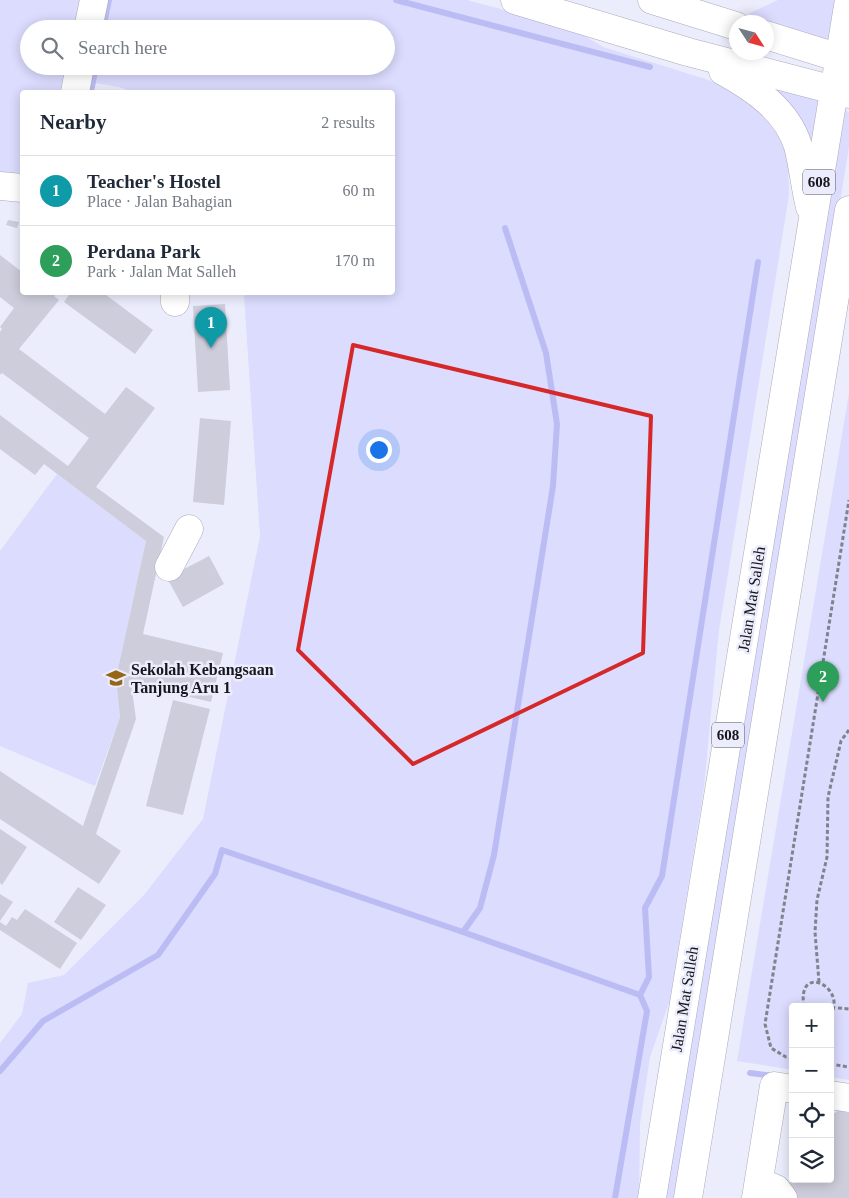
<!DOCTYPE html>
<html lang="en">
<head>
<meta charset="utf-8">
<style>
	body { margin:0; font-family:Georgia,serif; background:#f2f2f3; color:#1f2937 }
	.controls { position:absolute; right:15px; bottom:15px; display:grid; overflow:hidden; border-radius:5px; box-shadow:0 2px 12px #0003 }
	.controls button { width:45px; height:45px; display:grid; place-items:center; padding:0; border:0; border-bottom:1px solid #e0e1e3; background:#fff; color:#1f2937; font:25px sans-serif }
	.compass { position:absolute; left:729px; top:15px; width:45px; height:45px; border-radius:50%; background:#fff; box-shadow:0 2px 12px #0003; rotate:126deg }
	.you { position:absolute; left:378px; top:449px; width:18px; height:18px; margin:-12px; border:4px solid #fff; border-radius:50%; background:#1a73e8; box-shadow:0 0 0 8px #1a73e833 }
	.badge { display:grid; place-items:center; width:32px; height:32px; border-radius:50%; background:#111827; color:#fff; font-size:16px; font-weight:700 }
	.pin { position:absolute; translate:-50% -41px; filter:drop-shadow(0 1px 2px #0008) }
	.pin::after { content:''; position:absolute; top:26px; width:18px; height:15px; background:inherit; clip-path:polygon(0 0,100% 0,50% 100%) }
	.list { margin:0; padding:0; list-style:none }
	h2 { display:flex; justify-content:space-between; align-items:center; height:65px; margin:0; padding:0 20px; font-size:21px }
	h2 small { font-size:16px; font-weight:400; color:#747a83 }
	.list li { display:grid; grid-template-columns:32px 1fr auto; gap:15px; align-items:center; box-sizing:border-box; height:70px; padding:0 20px; border-top:1px solid #e0e1e3 }
	.list b { display:block; font-size:19px; white-space:nowrap }
	.list p { margin:0; font-size:16px; white-space:nowrap; color:#747a83 }
	.list em { font-size:16px; font-style:normal; color:#747a83 }
	.icon { flex:none; width:28px; height:28px; fill:none; stroke:currentColor; stroke-width:2; stroke-linecap:round; stroke-linejoin:round }
	.map { position:relative; flex:none; width:849px; height:1198px; overflow:hidden }
	.search { position:absolute; background:#fff; box-shadow:0 2px 12px #0003; left:20px; top:20px; width:375px; height:55px; display:flex; align-items:center; gap:12px; box-sizing:border-box; padding:0 18px; border-radius:28px; color:#747a83; font-size:19px }
	.panel { position:absolute; background:#fff; box-shadow:0 2px 12px #0003; left:20px; top:90px; width:375px; height:205px; border-radius:5px }
	.map>svg:first-child { display:block }
	.green { fill:#dbdcfe }
	.lines { fill:none; stroke-linecap:round; stroke-linejoin:round }
	.stream { stroke:#bcbcf4; stroke-width:6 }
	.building { fill:#cdcddc }
	.minor-casing { stroke:#aaaab9; stroke-width:29 }
	.major-casing { stroke:#aaaab9; stroke-width:29 }
	.path { stroke:#82828d; stroke-width:3; stroke-dasharray:4 2.5; stroke-linecap:butt }
	.minor { stroke:#fff; stroke-width:28 }
	.major { stroke:#fff; stroke-width:28 }
	.marked { fill:none; stroke:#d62828; stroke-width:4; stroke-linejoin:round }
	.labels { text-anchor:middle; stroke-width:5; stroke-linejoin:round; paint-order:stroke }
	.shield { fill:#ecedfc; stroke:#56565f; stroke-width:1 }
	.shield-label { font-size:15px; font-weight:bold; fill:#16161c }
	.street-label { font-size:16px; fill:#16161c; stroke:#ecedfc }
	.poi-label { font-size:16px; font-weight:bold; fill:#16161c; stroke:#ecedfc; text-anchor:start }
</style>
</head>
<body>
<div class="map">
<svg width="849" height="1198" viewBox="0 0 849 1198">
	<rect width="100%" height="100%" fill="#ecedfc"/>
	<g class="green">
		<path d="M0,0h84l-5,29h-50v37h43l-5,26h-45v87l-22,-1z"/>
		<path d="M102,0h365l105,28 31,19 109,34 32,15 30,27 14,36 1,36 -70,435 -15,157 -34,213 -20,57 -10,67 -1,74h-639v-155l22,-29 6,-31 36,-8 80,-80 59,-76 57,-283 -16,-240 10,-4h138v-200h-260l-13,-5 -30,-5 2,-16h295v-37h-288z"/>
		<path d="M778,0h57l-7,40 -80,-26z"/>
		<path d="M758,78l60,23 -7,52z"/>
		<path d="M845,109l4,4v34l-172,1051h-13l178,-1088z"/>
		<path d="M849,393v687l-19,-3v-70h-37v63l-56,-9z"/>
		<path d="M57,474l89,67 -30,137 4,39 -25,69 -95,-40v-195z"/>
	</g>
	<g class="lines">
		<g class="stream">
			<path d="M396,0l254,67"/>
			<path d="M103,29l6,-29"/>
			<path d="M91,92l5,-26"/>
			<path d="M463,932l177,63 7,16 -32,187"/>
			<path d="M640,995l9,-18 -4,-69 17,-32 96,-614"/>
			<path d="M0,1071l43,-50 115,-66 57,-81 7,-24 241,82 17,-24 14,-53 59,-369 4,-62 -11,-71 -41,-125"/>
			<path d="M750,1073l24,3"/>
		</g>
	</g>
	<g class="building">
		<path d="M8,220l11,2 -2,6 -11,-3z"/>
		<path d="M0,255l22,17v20h35l-3,4 5,4 -40,49 86,65 21,-27 29,21 -59,79 68,50 -21,97 80,19 -12,49 -80,-19 5,36 -40,115 25,17 -22,33 -99,-65v-48l83,55 37,-109 -4,-39 30,-137 -102,-77 -9,11 -35,-26v-34l68,51 21,-28 -87,-65 -2,2v-43l2,-3 -2,-2 14,-19 -14,-11z"/>
		<path d="M71,292h31l51,38 -18,24 -71,-52z"/>
		<path d="M225,304l5,86 -32,2 -5,-86z"/>
		<path d="M200,418l31,3 -7,84 -31,-3z"/>
		<path d="M209,556l15,28 -41,23 -16,-29z"/>
		<path d="M173,700l37,9 -27,106 -37,-9z"/>
		<path d="M0,829l27,18 -25,38 -2,-2z"/>
		<path d="M78,887l28,18 -25,35 -27,-18z"/>
		<path d="M0,894l13,8 -13,19z"/>
		<path d="M25,909l52,34 -17,26 -60,-39v-8l6,4 6,-9 5,3z"/>
		<path d="M839,1110l10,3v85h-68l11,-19h38v-63z"/>
	</g>
	<g class="lines">
		<defs>
			<g id="minor">
				<path d="M88,29l6,-29"/>
				<path d="M75,92l5,-26"/>
				<path d="M0,186l22,2"/>
				<path d="M175,292v10"/>
				<path d="M169,567l20,-38"/>
				<path d="M830,1095l19,3"/>
				<path d="M759,1182l17,7 7,9"/>
				<path d="M756,1198l18,-112 19,3"/>
			</g>
			<g id="major">
				<path d="M515,0l173,52 161,42"/>
				<path d="M652,0l84,26"/>
				<path d="M766,35l83,26"/>
				<path d="M723,71c31,17 64,39 75,75 5,19 7,41 12,61"/>
				<path d="M652,1198l197,-1198"/>
				<path d="M688,1198l161,-988"/>
			</g>
		</defs>
		<use href="#minor" class="minor-casing"/>
		<use href="#major" class="major-casing"/>
		<g class="path">
			<path d="M819,982l-4,-50 2,-32 10,-43 1,-60 13,-56 8,-11"/>
			<path d="M804,1007c-8,-46 45,-19 26,9"/>
			<path d="M838,1008l11,1"/>
			<path d="M793,1058l-7,-1 -15,-9 -6,-24 84,-524"/>
			<path d="M830,1064l19,3"/>
		</g>
		<use href="#minor" class="minor"/>
		<use href="#major" class="major"/>
	</g>
	<path class="marked" d="M353,345l298,71 -8,237 -230,111 -115,-114z"/>
	<defs>
		<symbol id="school-bare" viewBox="-9 -9 18 18"><path d="M0-5L7-2L0 1L-7-2ZM-4 1L0 2.5L4 1V4Q0 6-4 4Z" fill="#956615" stroke="#ecedfc" stroke-width="2.5" paint-order="stroke"/></symbol>
	</defs>
	<g fill-rule="evenodd">
		<use href="#school-bare" x="102" y="664" width="28" height="28"/>
	</g>
	<g class="labels">
		<g class="shield">
			<rect x="803" y="169.5" width="32" height="25" rx="4"/>
			<rect x="712" y="722.5" width="32" height="25" rx="4"/>
		</g>
		<g class="shield-label">
			<text x="819" y="187">608</text>
			<text x="728" y="740">608</text>
		</g>
		<g class="street-label">
			<text transform="translate(751 599) rotate(-81)" y="6">Jalan Mat Salleh</text>
			<text transform="translate(684 999) rotate(-81)" y="6">Jalan Mat Salleh</text>
		</g>
		<g class="poi-label">
			<text x="131" y="675">Sekolah Kebangsaan<tspan x="131" dy="18">Tanjung Aru 1</tspan></text>
		</g>
	</g>
</svg>
<div class="controls">
<button>+</button>
<button>−</button>
<button><svg class="icon" aria-label="locate" viewBox="0 0 24 24"><circle cx="12" cy="12" r="6"/><path d="M12 2v4M12 18v4M2 12h4M18 12h4"/></svg></button>
<button><svg class="icon" aria-label="layers" viewBox="0 0 24 24"><path d="M12 4l9 5-9 5-9-5zM3 14l9 5 9-5"/></svg></button>
</div>
<svg class="compass" viewBox="-18 -18 36 36"><path d="M0-13l5 13h-10z" fill="#e53935"/><path d="M0 13l5-13h-10z" fill="#747a83"/></svg>
<div class="you"></div>
<div class="pin badge" style="left:211px;top:348px;background:#0f9aa8">1</div>
<div class="pin badge" style="left:823px;top:702px;background:#2e9e5b">2</div>
<div class="search"><svg class="icon" aria-label="search" viewBox="0 0 24 24"><circle cx="10" cy="10" r="6"/><path d="M15 15l6 6"/></svg>Search here</div>
<section class="panel">
<h2>Nearby<small>2 results</small></h2>
<ul class="list">
<li><span class="badge" style="background:#0f9aa8">1</span><div><b>Teacher's Hostel</b><p>Place · Jalan Bahagian</p></div><em>60 m</em></li>
<li><span class="badge" style="background:#2e9e5b">2</span><div><b>Perdana Park</b><p>Park · Jalan Mat Salleh</p></div><em>170 m</em></li>
</ul>
</section>
</div>
</body>
</html>
